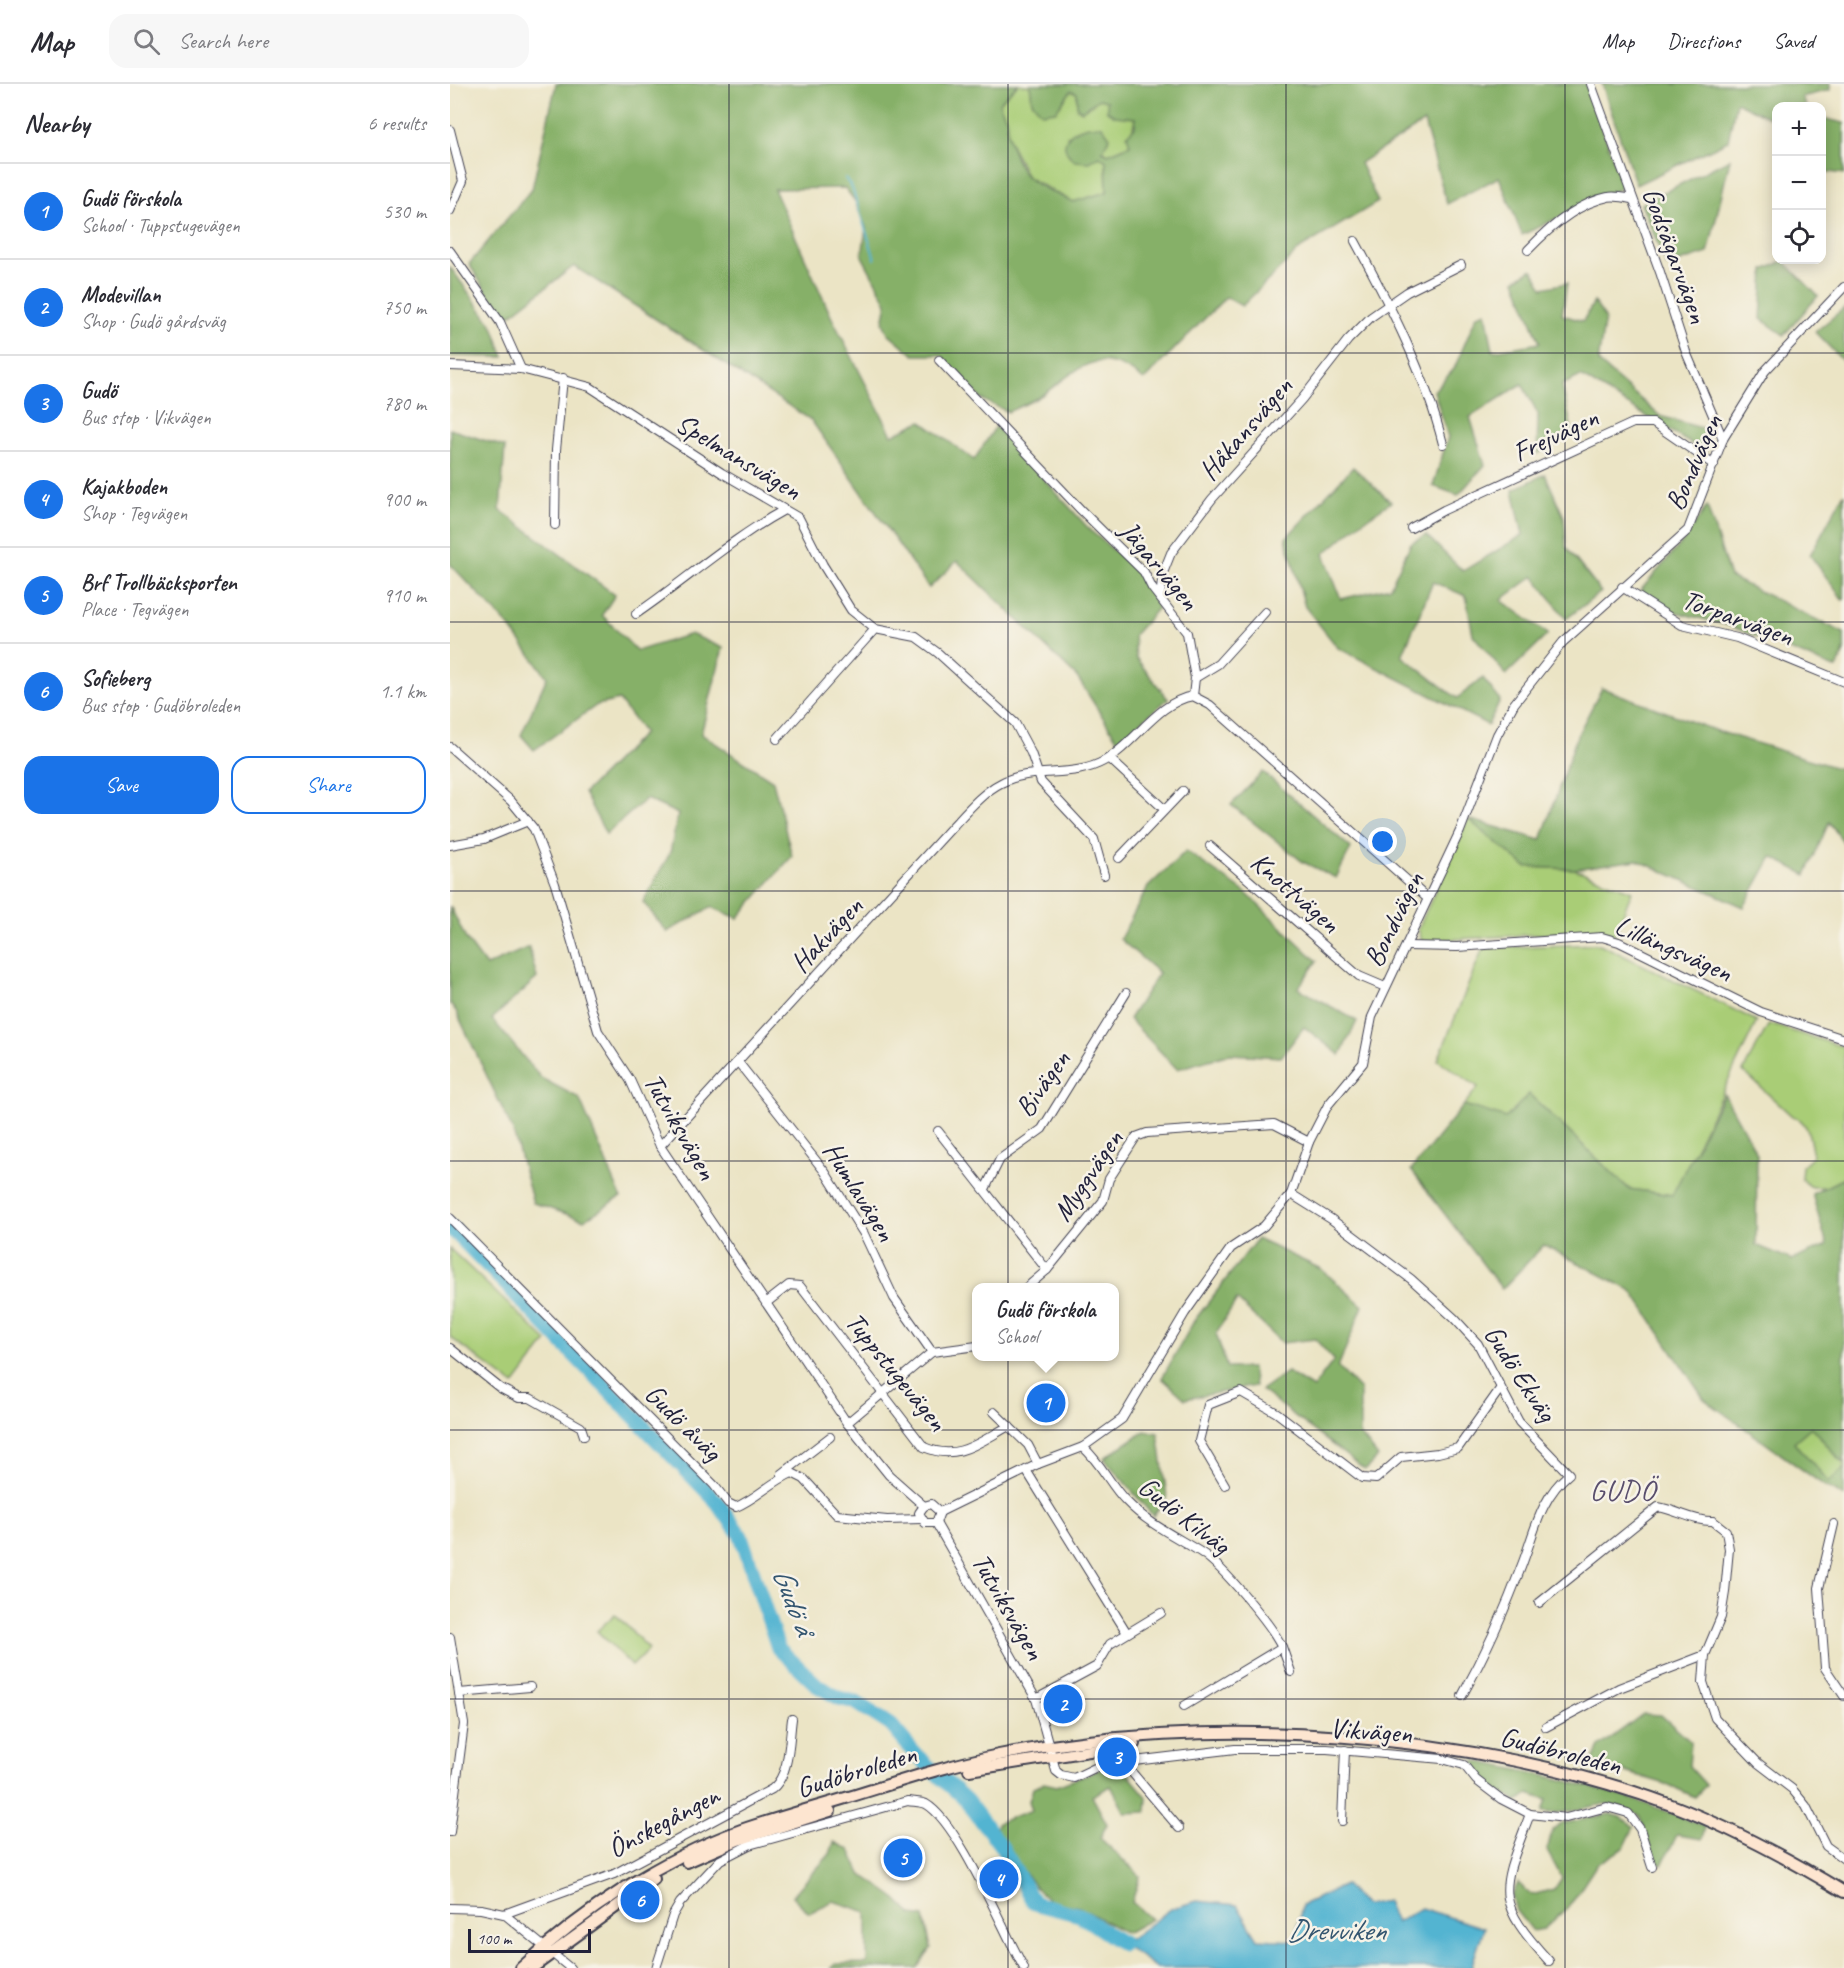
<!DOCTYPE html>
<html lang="en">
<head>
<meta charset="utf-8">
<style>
	body { margin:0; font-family:Caveat,sans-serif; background:#f7f7f7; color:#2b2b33 }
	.controls { position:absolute; right:18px; top:18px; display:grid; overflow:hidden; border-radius:12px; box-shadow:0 3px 15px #0003 }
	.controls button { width:54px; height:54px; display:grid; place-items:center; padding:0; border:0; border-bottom:2px solid #e1e1e2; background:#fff; color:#2b2b33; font:30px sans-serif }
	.scale { position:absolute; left:18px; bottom:15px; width:123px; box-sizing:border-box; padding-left:6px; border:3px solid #22223b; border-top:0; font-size:16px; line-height:21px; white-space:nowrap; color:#22223b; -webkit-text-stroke:4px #f7f3e8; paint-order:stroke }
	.you { position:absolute; left:933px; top:758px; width:21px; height:21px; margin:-15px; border:4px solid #fff; border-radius:50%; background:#1a73e8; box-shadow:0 0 0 9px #1a73e833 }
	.badge { display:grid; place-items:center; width:39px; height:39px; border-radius:50%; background:#1a73e8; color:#fff; font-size:20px; font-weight:700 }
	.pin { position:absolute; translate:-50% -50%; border:3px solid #fff; box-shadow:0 2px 6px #0006 }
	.popup { position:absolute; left:522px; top:1199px; width:147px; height:78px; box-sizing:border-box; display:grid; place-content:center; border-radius:12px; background:#fff; filter:drop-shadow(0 2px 4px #0005); font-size:20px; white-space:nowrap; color:#7c7c81 }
	.popup b { font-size:22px; color:#2b2b33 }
	.popup::after { content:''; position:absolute; left:50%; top:100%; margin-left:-12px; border:12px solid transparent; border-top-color:#fff }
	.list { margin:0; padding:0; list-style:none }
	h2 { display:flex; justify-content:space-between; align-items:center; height:78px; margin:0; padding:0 24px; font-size:26px }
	h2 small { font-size:20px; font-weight:400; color:#7c7c81 }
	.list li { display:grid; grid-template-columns:39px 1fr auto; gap:18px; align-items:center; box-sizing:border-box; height:96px; padding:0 24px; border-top:2px solid #e1e1e2 }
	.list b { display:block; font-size:22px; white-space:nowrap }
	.list p { margin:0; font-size:20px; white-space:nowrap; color:#7c7c81 }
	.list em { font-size:20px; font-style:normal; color:#7c7c81 }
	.actions { display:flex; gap:12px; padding:18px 24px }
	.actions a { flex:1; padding:14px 0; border:2px solid #1a73e8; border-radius:18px; text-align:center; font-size:21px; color:#1a73e8 }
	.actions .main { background:#1a73e8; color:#fff }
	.icon { flex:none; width:33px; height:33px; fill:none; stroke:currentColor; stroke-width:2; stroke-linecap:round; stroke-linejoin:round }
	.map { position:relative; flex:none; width:1394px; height:1884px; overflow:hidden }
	header { display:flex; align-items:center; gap:36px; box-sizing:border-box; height:84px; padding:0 30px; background:#fff; border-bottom:2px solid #e1e1e2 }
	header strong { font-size:28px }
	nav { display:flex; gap:33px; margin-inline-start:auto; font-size:21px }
	.search { width:420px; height:54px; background:#f7f7f7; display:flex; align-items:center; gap:15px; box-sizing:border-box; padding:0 21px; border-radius:18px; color:#7c7c81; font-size:22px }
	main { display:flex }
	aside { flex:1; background:#fff }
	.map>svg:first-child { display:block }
	.green { fill:#a9cd76; stroke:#667858; stroke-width:1.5 }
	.forest { fill:#86b067; stroke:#546951; stroke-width:1.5 }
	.water { fill:#52b4d1; stroke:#3a6b86; stroke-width:1.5 }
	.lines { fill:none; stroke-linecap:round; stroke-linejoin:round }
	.stream { stroke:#52b4d1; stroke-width:2 }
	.river { stroke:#52b4d1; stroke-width:15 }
	.street-casing { stroke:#403f50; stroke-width:10 }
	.secondary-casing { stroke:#403f50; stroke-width:14 }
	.street { stroke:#fff; stroke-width:8 }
	.secondary { stroke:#fde5d0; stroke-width:10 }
	.grid { fill:none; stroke:#22223b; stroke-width:1.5; stroke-opacity:0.55 }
	.labels { text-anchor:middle; stroke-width:5; stroke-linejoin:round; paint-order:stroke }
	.street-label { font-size:28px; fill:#22223b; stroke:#f7f3e8 }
	.neighbourhood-label { font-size:30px; letter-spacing:1.5px; fill:#594e6d; stroke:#f7f3e8 }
	.water-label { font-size:30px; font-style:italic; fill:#335570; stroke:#f7f3e8 }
</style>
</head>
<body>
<header>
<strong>Map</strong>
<div class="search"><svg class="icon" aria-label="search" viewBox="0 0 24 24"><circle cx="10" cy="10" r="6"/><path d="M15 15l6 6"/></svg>Search here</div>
<nav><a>Map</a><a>Directions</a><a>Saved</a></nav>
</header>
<main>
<aside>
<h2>Nearby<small>6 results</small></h2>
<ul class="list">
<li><span class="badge">1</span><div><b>Gudö förskola</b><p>School · Tuppstugevägen</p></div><em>530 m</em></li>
<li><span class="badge">2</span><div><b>Modevillan</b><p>Shop · Gudö gårdsväg</p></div><em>750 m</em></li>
<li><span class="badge">3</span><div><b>Gudö</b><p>Bus stop · Vikvägen</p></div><em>780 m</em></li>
<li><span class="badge">4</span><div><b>Kajakboden</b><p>Shop · Tegvägen</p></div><em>900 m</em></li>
<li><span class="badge">5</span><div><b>Brf Trollbäcksporten</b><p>Place · Tegvägen</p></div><em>910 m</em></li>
<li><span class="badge">6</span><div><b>Sofieberg</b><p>Bus stop · Gudöbroleden</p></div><em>1.1 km</em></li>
</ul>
<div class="actions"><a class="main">Save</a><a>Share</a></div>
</aside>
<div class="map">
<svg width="1394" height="1884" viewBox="0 0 1394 1884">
	<rect width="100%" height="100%" fill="#f7f3e8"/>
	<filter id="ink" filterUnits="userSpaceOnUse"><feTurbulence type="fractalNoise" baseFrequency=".0167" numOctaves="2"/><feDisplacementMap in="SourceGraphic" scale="12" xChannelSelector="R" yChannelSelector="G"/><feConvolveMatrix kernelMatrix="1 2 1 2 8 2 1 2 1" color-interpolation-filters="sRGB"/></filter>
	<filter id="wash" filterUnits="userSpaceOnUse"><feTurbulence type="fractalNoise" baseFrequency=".008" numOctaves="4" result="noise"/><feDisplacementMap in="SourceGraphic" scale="24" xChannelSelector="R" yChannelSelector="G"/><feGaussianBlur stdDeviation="1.35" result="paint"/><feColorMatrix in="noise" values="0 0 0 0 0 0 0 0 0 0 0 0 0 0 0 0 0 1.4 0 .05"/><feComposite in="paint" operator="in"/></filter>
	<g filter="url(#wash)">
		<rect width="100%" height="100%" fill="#ebe4c5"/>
		<g class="green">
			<path d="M568,0l59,8v16l12,-1 10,-8 8,2 18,16h10l-5,28 -22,9 -28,-23 -13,5 28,23 4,-3 7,5 1,31 -34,10 -46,-25 -16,-33 -12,-41z"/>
			<path d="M1018,735l58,48 48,2 58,22 -17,44 -17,-4 -176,10 -4,-12z"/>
			<path d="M1150,860l157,77 -84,174 -44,-6 -100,-95 -23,24 -42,-13 14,-18 -40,-27 45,-112z"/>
			<path d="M1319,940l75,23v131l-18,9h-15l-10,-8 1,-13 11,-10c-4,-17 -3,-35 -21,-40l-49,-45z"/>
			<path d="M0,1165l97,92 -33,44 -64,-48z"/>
			<path d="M1361,1343l33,37v4l-15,14 -36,-40z"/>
			<path d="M165,1530l34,35 -17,17 -35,-35z"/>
		</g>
		<g class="forest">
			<path d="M106,0h462l-19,19 9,20c-3,12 10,44 18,53 8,9 35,20 47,26l34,-10 -1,-31 -7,-5 -10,6 -14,-1c-27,-21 7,-39 27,-35l8,11 -8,14 6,3 22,-9 -3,-10 8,-8v-9l-20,-2 -8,-5v-10l-8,-2 -17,12 -5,-3v-15l-6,-2 -15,20 -14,2 -10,-11 -2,-18h557l36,103 -101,48 -23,-58 -52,27 -23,-82 -64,41 18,39 -77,46 -59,58 -16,-9 -82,83c-47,-36 -62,-13 -102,15 -11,7 -23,12 -34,17l-27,-13 -40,-44h-27l-26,-22 -5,-10 4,-20 -25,-47 4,-28 -11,-27 -10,-13 -71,1 57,127 61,119 29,-14 53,39 22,-34 95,105 47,40 20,37 -24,27 2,23 32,41 -50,42 -41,-64 -120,-116 -28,27 -118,-168 -237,-154 -70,54 -35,-56 63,-75z"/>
			<path d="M1152,0h228v6l-28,7 4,9h-30v15l-40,-19 -8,39 -92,44z"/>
			<path d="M1372,34l22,5v51l-22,-3z"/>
			<path d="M1280,75l-22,94 -41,13 -26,-62z"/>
			<path d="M1334,177l34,35 -34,39 -23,-16 3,-49z"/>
			<path d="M0,183l43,59 11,31 -54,-1z"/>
			<path d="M1082,185l11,19 24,-5 -5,32 21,6 11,-19 11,16 -7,44 62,54 45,13 1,24 -125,-77 -19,9 11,50 -36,19 1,-40 -16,-30 -52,33 15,48 -27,30 -25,-9 15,-49 -14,-46 20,-22 23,-54 9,-3 7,39 47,-8 -25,-63z"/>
			<path d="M1394,224v54l-29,-30z"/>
			<path d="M0,345l55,18 -5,63 115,85 -13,20 35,36 54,-17 32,14 -22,86 72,47 19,75 -54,62 -27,-11 -44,25 -24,-30 27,-49 8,-39 -32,-15 -40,35 -22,-41 60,-60 -25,-33 -22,5 -63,45 -13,-15 26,-58 -38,-51 -59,-62z"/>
			<path d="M903,383l38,35 -31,21 -36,31 17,45 49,-12 21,-44 15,-8 37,36 60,-36 -10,-45 32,-16 19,43 2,30 35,45 -35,27 -32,-43 -33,24 47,34 -42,41 -33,-40 -7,-39 -33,-14 -31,74 55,42 26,-20 17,22 -12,25 -150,-77 -33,-41 -19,-69z"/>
			<path d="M1394,409v106l-1,1 -33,-45z"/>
			<path d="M1257,422l23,71 114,56v18l-7,18 -107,-43 -66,-17 -24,-18 44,-51z"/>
			<path d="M1152,604l112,42 130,40v73l-15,-21 -23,53 -34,-18 -28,50 -107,-47 -63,9 -48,-2 -58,-48 73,21 36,-104z"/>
			<path d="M813,688l88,76 -15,30 -33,-16 -72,-57z"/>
			<path d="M736,767l60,42 71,68 -19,27 59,33 -17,34 -36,-28 -23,30 -51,-3 -53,15 -48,-50 30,-46 -39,-34 28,-52z"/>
			<path d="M0,822l16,33 20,27 43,-19 8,31 -45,41 49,59 38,20 42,99 -37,23 -51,-17 -20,-72 -57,-120 -6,-8z"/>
			<path d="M1079,1010l100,95 43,6 52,-101 33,60 -1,91 36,15 35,-15 -15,-51 32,-16v286l-33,-37 -17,15 35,40 15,-14v28l-19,-10 -121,-87 -72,-108 -88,-46 -42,44 -91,-119 53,-65 42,13z"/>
			<path d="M807,1155l64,30 42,37 -25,61 22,23v44l18,23 -13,13 -104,-80 26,-18 26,16 21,-28 -19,-21 -33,4 -45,-43 -21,33 11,35h25l3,18 -70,13 -23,-21 32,-57z"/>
			<path d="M695,1347l13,2 9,64 -14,19 -49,-58z"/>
			<path d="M1193,1630l18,1 30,27 -2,24 17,19 -11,12 -26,-12 -77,-23 7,-15z"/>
			<path d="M1025,1677c79,16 157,33 230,66l-3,12 -25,-4 -15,30 -8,-5 -13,-43c-42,-27 -55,0 -98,-5l4,-12 -18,-6 -12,7 -28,-14 -16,-18z"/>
			<path d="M672,1683l25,30 -1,15 -21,1 -14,-27 -19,10 15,28 -7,14 40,38 -8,26 19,17 -25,14 -47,-26 -28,-5 -15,-14 -41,-55 2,-10 35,-13 -3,-9 4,-13 11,-5 13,3 43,-17z"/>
			<path d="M1160,1730l11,3 13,10 -10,21 -27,16 -26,40 -27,25 -12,2 -16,-20 -4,-15 6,-13 14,12 22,-6 8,-11 -15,-27 5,-20 9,-7z"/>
			<path d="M384,1758l16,8 11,24 32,22 19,19 12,2 7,31 -14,20h-86l4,-4 32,-1v-51l-34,-11 -24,12 -17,-17 38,-42z"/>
		</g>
		<path class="water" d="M895,1801l20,20 22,-4 9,22 25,-15 63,20 -13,40h-314l-34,-24 48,-35 25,-8 41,4 21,34 37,2 7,-36z"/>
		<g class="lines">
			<path class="stream" d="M395,94l7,10 23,71"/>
			<path class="river" d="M0,1143l267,275 24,34 37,112 40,38 21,12 16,4 36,23 25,30 50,45 35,46 33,57 46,12 43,29"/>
		</g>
	</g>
	<g filter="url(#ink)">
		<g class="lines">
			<defs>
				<g id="street">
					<path d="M1141,0l69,188 26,80 37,87"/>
					<path d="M0,46l13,51 -13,30"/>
					<path d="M905,157c35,64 70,132 88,203"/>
					<path d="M1078,166c21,-22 50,-47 80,-53 7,-2 17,1 24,2"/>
					<path d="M0,167l50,71 21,47"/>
					<path d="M489,276l142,150 63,62 8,16 35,45 8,45 -2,18 17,9 217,193"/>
					<path d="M0,282l71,3 69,18 132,86 77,45 24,47 28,45 24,19 41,8 22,16 77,70 16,30 10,29 53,57 10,36"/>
					<path d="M105,441l1,-75 7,-72"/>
					<path d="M961,444l33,-18 189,-87h20l61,42"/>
					<path d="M1172,503l60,38 55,13 107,44"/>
					<path d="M710,513l3,-24 8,-20 41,-54 90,-100 46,-59 23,-23 36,-25 54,-27"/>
					<path d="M186,530c50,-34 95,-75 148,-104"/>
					<path d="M745,594l23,-14 47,-52"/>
					<path d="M327,655l98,-110"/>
					<path d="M0,663l61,54 23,28 21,55 43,147 32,49 30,66 187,277 42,52 35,31"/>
					<path d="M659,674l55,51"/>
					<path d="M0,761l34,-6 44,-18"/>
					<path d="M760,762l149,130 26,11"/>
					<path d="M669,774l64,-67"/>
					<path d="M956,862l51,1 145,-10 17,5 142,70 83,27"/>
					<path d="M288,978l87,110 39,62 30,64 38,54"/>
					<path d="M488,1047l109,139"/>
					<path d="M210,1062l293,-320c14,-15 30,-34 48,-43 32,-17 71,-4 103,-22 31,-17 53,-59 89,-65"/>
					<path d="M535,1105l15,-30 42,-30 84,-136"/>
					<path d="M841,1110l40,25 80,60 43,39 24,26 41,78 50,52c-28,23 -34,56 -46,88 -17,46 -37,91 -61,134"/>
					<path d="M0,1134l264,267 14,18 8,4c21,-9 35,-25 56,-34l12,6 33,36 50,5 34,-1"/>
					<path d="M576,1204l21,-18 56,-69 6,-22 27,-42 11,-4 127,-9 35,18"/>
					<path d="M316,1219l23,-18 11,1 124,161c34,15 55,-5 85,-21"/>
					<path d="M0,1264l50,40 19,10h11l51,29 3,9"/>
					<path d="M544,1328l34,33 10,19"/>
					<path d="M397,1339l85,-71 45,-6"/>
					<path d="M633,1363c19,17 27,38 43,54 22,23 49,35 76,52 20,13 70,72 80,94l-98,59"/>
					<path d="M576,1386l101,163"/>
					<path d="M332,1390l48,-37"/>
					<path d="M775,1401l-26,-44 9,-36 33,-13 36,21 85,65 14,1 25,-22 37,-4 20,-5 42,-59"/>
					<path d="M474,1422l-5,7 6,10h11l4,-11"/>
					<path d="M474,1422l7,-2 9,8"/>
					<path d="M490,1428l98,-48 45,-17 39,-28 63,-106 46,-65 33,-22 27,-32 18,-52 19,-37 35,-42 9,-46 88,-186 37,-96 17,-31 49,-62 125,-112 35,-91 42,-68 79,-84"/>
					<path d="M486,1439l100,176 20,72 5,4 13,3 27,-13 134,-16h92l115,10 22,6 12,15 25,19 29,15 36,4 41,-11 21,6 12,16 12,38"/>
					<path d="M1384,1440l-15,64 6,80 19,28"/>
					<path d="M1089,1519l119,-96c19,3 37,15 55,14l13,10 3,18 -4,43 -4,25 -16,38 -2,27 12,36 43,45 34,26 14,17 20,40 18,13"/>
					<path d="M0,1553l14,87 -14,108"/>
					<path d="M832,1563l9,25"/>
					<path d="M9,1609l71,-6"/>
					<path d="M586,1615l61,-33 13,-22 51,-31"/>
					<path d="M1096,1643l73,-39 86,-33"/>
					<path d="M674,1679l55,65"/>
					<path d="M1080,1730c-28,75 -39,84 19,147"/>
					<path d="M892,1737l3,-71"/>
					<path d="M0,1824l31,1 23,5 66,54"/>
					<path d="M54,1830l110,-40 158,-85c18,-14 17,-49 20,-70"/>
					<path d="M206,1884l17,-53 7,-12 40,-43 29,-15 159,-44c5,1 13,1 18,3 33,19 77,127 98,164"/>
				</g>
				<g id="secondary">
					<path d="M519,1686l165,-26"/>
					<path d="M237,1778l51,-22 92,-29"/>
					<path d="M71,1884c62,-58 140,-109 220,-138 35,-12 72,-22 108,-33 49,-15 99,-32 150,-42 207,-42 477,-24 675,51 60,23 115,53 170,86"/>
					<path d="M82,1884l122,-89"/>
				</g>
			</defs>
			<use href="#street" class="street-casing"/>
			<use href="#secondary" class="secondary-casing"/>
			<use href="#street" class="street"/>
			<use href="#secondary" class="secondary"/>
		</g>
	</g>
	<path class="grid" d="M279,0v1884M558,0v1884M836,0v1884M1115,0v1884M0,269h1394M0,538h1394M0,807h1394M0,1077h1394M0,1346h1394M0,1615h1394"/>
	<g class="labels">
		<g class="street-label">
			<text transform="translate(1226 171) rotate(70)" y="10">Godsägarvägen</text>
			<text transform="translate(795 344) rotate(-49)" y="10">Håkansvägen</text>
			<text transform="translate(1105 350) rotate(-25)" y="10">Frejvägen</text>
			<text transform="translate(289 372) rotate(31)" y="10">Spelmansvägen</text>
			<text transform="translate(1243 378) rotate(-66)" y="10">Bondvägen</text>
			<text transform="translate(710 481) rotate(50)" y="10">Jägarvägen</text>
			<text transform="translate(1288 533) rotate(20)" y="10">Torparvägen</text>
			<text transform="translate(846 808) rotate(41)" y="10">Knottvägen</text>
			<text transform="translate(943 835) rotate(-64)" y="10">Bondvägen</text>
			<text transform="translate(376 850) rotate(-47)" y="10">Hakvägen</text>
			<text transform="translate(1224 864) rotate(24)" y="10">Lillängsvägen</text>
			<text transform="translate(592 999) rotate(-55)" y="10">Bivägen</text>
			<text transform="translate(231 1042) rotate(60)" y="10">Tutviksvägen</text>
			<text transform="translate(637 1091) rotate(-56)" y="10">Myggvägen</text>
			<text transform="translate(410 1107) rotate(58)" y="10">Humlavägen</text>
			<text transform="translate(447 1287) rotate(51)" y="10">Tuppstugevägen</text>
			<text transform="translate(1071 1289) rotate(57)" y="10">Gudö Ekväg</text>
			<text transform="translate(234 1338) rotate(45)" y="10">Gudö åväg</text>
			<text transform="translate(735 1431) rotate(38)" y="10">Gudö Kilväg</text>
			<text transform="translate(559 1522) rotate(60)" y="10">Tutviksvägen</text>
			<text transform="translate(921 1646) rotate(4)" y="10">Vikvägen</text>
			<text transform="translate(1111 1666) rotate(14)" y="10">Gudöbroleden</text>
			<text transform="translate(406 1686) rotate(-17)" y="10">Gudöbroleden</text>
			<text transform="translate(213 1737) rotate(-28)" y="10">Önskegången</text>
		</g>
		<g class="neighbourhood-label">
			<text x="1173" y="1416">GUDÖ</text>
		</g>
		<g class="water-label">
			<text transform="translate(344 1517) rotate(69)" y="10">Gudö å</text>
			<text x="886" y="1856">Drevviken</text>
		</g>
	</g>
</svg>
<div class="controls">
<button>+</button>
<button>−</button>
<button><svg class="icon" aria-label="locate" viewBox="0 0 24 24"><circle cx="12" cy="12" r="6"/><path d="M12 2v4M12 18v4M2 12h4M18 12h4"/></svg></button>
</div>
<div class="scale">100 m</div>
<div class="you"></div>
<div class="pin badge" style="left:596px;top:1319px">1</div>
<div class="popup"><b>Gudö förskola</b>School</div>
<div class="pin badge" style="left:613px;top:1620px">2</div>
<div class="pin badge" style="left:667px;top:1673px">3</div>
<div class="pin badge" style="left:549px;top:1795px">4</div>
<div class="pin badge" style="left:453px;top:1774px">5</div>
<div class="pin badge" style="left:190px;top:1816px">6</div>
</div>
</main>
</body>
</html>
